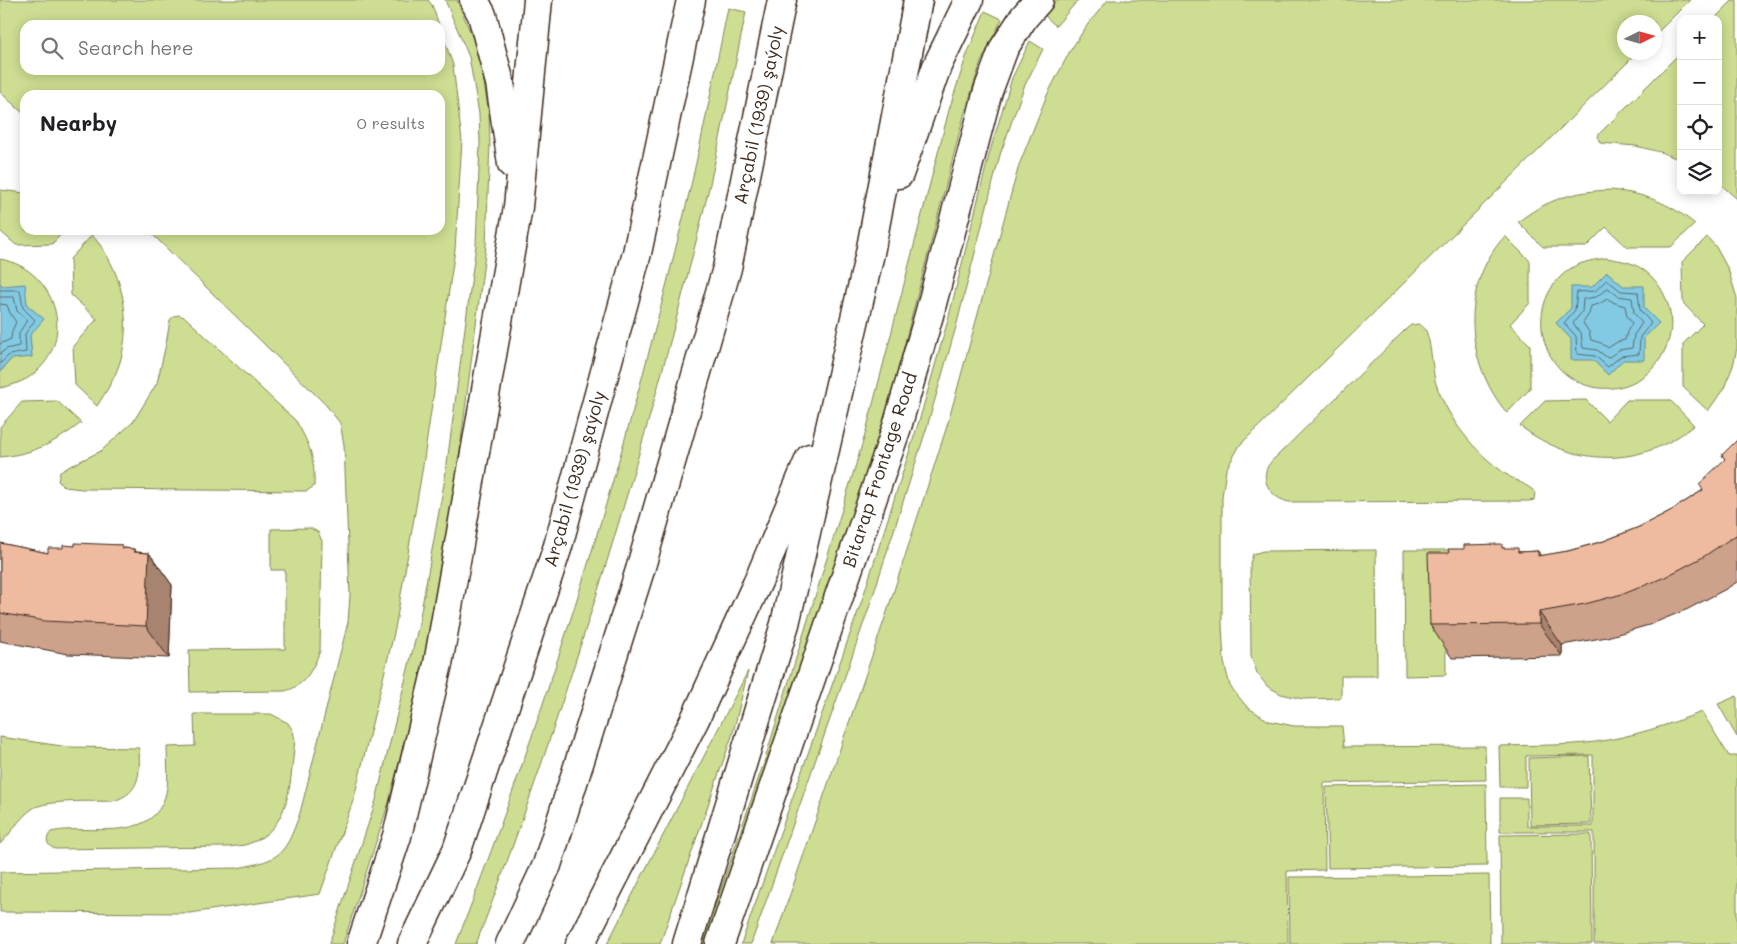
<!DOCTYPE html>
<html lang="en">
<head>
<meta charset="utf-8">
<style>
	body { margin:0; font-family:Mali,sans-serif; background:#f6f6f6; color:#202124 }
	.controls { position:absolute; right:15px; top:15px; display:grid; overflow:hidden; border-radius:10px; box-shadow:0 2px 12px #0003 }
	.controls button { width:45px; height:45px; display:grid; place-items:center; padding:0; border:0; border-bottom:1px solid #e0e0e0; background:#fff; color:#202124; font:25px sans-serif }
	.compass { position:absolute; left:1617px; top:15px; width:45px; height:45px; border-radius:50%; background:#fff; box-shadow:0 2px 12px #0003; rotate:85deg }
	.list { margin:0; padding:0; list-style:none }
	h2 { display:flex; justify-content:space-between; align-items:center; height:65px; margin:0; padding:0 20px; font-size:21px }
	h2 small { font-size:16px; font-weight:400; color:#757577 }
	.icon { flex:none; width:28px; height:28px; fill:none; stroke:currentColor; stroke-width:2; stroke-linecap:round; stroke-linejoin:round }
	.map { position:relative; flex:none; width:1737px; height:944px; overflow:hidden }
	.search { position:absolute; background:#fff; box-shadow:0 2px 12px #0003; left:20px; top:20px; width:425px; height:55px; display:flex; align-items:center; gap:12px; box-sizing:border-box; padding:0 18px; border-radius:15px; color:#757577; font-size:19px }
	.panel { position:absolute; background:#fff; box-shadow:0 2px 12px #0003; left:20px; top:90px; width:425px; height:145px; border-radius:15px }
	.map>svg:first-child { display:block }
	.green { fill:#cddd91; stroke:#848458; fill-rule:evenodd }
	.water { fill:#82cae3; stroke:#668a94 }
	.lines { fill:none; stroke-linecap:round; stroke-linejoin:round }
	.shore { stroke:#576a6d; stroke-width:1 }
	.minor-casing { stroke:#3b2a1e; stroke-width:31 }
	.major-casing { stroke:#3b2a1e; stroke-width:31 }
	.minor { stroke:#fff; stroke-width:28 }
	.major { stroke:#fff; stroke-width:28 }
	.wall { fill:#cda18a; stroke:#3b2a1e }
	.shaded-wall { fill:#a78370; stroke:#3b2a1e }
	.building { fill:#eebba0; stroke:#3b2a1e }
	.labels { text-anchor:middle; stroke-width:4; stroke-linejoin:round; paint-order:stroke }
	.street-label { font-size:18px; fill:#3b2a1e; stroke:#fff }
</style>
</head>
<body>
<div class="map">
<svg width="1737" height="944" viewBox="0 0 1737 944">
	<rect width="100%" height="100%" fill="#fff"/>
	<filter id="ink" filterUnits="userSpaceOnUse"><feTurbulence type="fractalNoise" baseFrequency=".02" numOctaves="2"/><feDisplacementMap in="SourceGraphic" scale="10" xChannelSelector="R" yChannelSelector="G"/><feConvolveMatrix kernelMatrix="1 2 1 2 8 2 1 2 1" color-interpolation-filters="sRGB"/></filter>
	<g filter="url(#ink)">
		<g class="green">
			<path d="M0,0h428l4,5 7,20h-414v45h415v-42l13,37 9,76 -7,109 -33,222 -27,157 -41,169 -34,96 -130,19 -190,-1v-40l237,-4c44,-8 48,-13 63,-55l48,-191 2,-27 -6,-150 -4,-22 -15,-19 -177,-174h292v-135h-415v20l-25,-23z"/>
			<path d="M445,0h12l22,53 10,60 1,30 -4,103 -30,234 -24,151 -43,171 -46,142h-14l47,-144 42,-172 27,-150 31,-233 4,-101 -1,-30 -10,-57z"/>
			<path d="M1056,0h22l-22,26 -12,-11z"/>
			<path d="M1108,0h582l-35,35 -1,-13h-30v30l13,1 -397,392 -14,25 -4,27v127l2,38 6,24 17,21 22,14 25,5h48l2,21 141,-1 1,34 -162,3 1,87 -38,1 1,73h-515l113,-329 61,-189 72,-261 28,-70 23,-44 18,-27z"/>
			<path d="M1733,0h4v199l-19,-17v-163h-4z"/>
			<path d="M728,8l18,4c-12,58 -23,115 -36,172 -32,135 -69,268 -110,400 -38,121 -78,242 -124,360h-20c96,-247 175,-505 236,-763 13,-57 24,-115 36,-173z"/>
			<path d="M985,11l17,8 -21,43 -17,53 -84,324 -171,505h-7l62,-182 101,-327 84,-325 17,-53z"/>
			<path d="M1030,41l13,8 -19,38 -24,68 -44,172 -29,100 -57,178 -119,339h-10l121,-344 58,-182 28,-98 42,-169 22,-73z"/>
			<path d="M1681,52v108l-21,-8 -24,-6 -36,-3 -2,-5 1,-4z"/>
			<path d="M0,190l25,3v37h40l-13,14 -36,1 -16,-14z"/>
			<path d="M1611,190c34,4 57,12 84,34l-24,23h-44l-21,-20 -20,20h-43l-25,-25c29,-23 57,-31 93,-32z"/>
			<path d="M92,235c30,33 41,84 28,127 -5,16 -14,30 -23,44l-22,-21 -2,-39 24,-27 -26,-24 -1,-36z"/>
			<path d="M1505,236l25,25v42l-20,21 20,21v44l-23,24c-42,-50 -48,-127 -2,-177z"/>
			<path d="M1707,237l9,10 12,22 9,29v50l-4,18 -9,22 -16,23 -25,-24v-43l20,-20 -20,-21 -1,-41z"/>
			<path d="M1606,258c11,2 23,3 33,9 26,15 39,50 28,78 -7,19 -20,32 -38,39 -10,4 -20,5 -30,4 -61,-7 -79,-89 -26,-121 11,-6 22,-7 33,-9zM1607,272l16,14 -67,37z"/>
			<path d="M0,259c58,10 79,86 28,119 -9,5 -18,8 -28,10v-16l11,-13 -8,-73 -3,-3z"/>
			<path d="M179,315l7,3 110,103c14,24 19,37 18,65l-7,5 -225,-2 -18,-2 -6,-6 2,-9 12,-7 29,-14 32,-29 24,-39 9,-39 4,-24 4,-4z"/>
			<path d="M1418,324c1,0 6,3 6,4 7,7 8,43 12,56 13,36 38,68 70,90 9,7 21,10 29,18l-1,8 -5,1 -240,1c-15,-3 -30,-19 -21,-36 2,-3 5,-7 8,-9l129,-127 6,-5z"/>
			<path d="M1586,400l21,21 20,-21h43l24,25c-52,44 -121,42 -174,1l25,-25z"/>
			<path d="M57,401l24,22c-26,20 -48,31 -81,34v-30l22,-25z"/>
			<path d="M310,528l8,4 4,9 -2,110c-7,18 -15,35 -35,40l-95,1 -1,-42 96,-1v-79h-14v-41z"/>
			<path d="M1376,550l1,126h-36v22l-38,1 -22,-5 -14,-8 -10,-13 -6,-17 -1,-93 3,-9 10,-3z"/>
			<path d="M1404,550h80l-39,22 1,103 -41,1z"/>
			<path d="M748,671l-15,62 -73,211h-53z"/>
			<path d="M1737,696v41l-19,-33z"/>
			<path d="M1702,712l27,44h8v188h-143v-112h-94v-34h27v28h66v-71l-67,1v31h-26l-1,-41c32,-1 64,0 96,-4 37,-5 72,-17 107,-30z"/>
			<path d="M194,714h77l17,9 5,8 2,9c-5,38 -2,89 -47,104 -6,2 -13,2 -19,3l-174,2c-9,-4 -10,-10 -4,-17 37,-9 102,14 115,-39 3,-12 1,-33 1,-46l28,-1z"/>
			<path d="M0,737l69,10 70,1c1,25 2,45 -26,53 -20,1 -66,-2 -81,8 -14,10 -20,24 -32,35z"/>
			<path d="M1589,756l2,68 -61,1 -1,-67z"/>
			<path d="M1486,784l1,82 -159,2 -2,-81z"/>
			<path d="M1591,834l1,110h-91l-1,-109z"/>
			<path d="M1489,875l1,69h-200l-1,-67z"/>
		</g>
		<g class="water">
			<path d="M1607,272l16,14h21v22l15,15 -15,15v22h-21l-15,15 -15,-15h-22v-21l-15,-16 15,-15v-21h21z"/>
			<path d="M0,283l3,3 22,-2 2,21 17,14 -14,16 2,22 -21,2 -11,13z"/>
		</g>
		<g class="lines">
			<g class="shore">
				<path d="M1607,280l14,11 17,1 2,18 11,13 -11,14 -1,17 -18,2 -13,11 -13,-11 -18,-2 -1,-18 -12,-13 11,-13 2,-18 18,-1z"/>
				<path d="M1608,288l10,8 14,2 2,15 8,10 -8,12 -2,13 -13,2 -11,8 -11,-8 -14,-2 -2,-14 -8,-11 9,-11 1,-13 13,-2z"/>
				<path d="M0,290h20l3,18 12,12 -10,14 1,18 -17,3 -9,9"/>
				<path d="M0,297h14l3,14 10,9 -8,13v13l-13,3 -6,5"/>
				<path d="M1608,299l7,4 10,3 2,10 5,7 -5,9 -2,8 -8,2 -9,6 -7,-5 -10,-3 -2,-8 -6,-9 6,-9 2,-8 8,-2z"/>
				<path d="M0,304l7,1 3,8 6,9 -4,9 -1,8 -11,5"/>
			</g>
			<defs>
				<path id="minor" d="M720,944l177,-517 32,-112 59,-224 16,-43 20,-31 15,-17"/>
				<g id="major">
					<path d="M474,0l8,15 18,68 12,81"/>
					<path d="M899,174l38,-108 32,-66"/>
					<path d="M361,944l36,-108 41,-172 80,-457 20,-207"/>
					<path d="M412,944l45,-94 101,-304 79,-293 54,-253"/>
					<path d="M510,944l37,-79 93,-295 87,-302 55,-268"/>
					<path d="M580,944l115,-225 66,-144 49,-117"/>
					<path d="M687,944l98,-320 85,-371 48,-253"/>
				</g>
			</defs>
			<use href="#minor" class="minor-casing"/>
			<use href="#major" class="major-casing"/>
			<use href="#minor" class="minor"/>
			<use href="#major" class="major"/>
		</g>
		<g class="wall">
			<path d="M1737,440v142l-11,7 -38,20 -39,16 -42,12 -45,8v11l-110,2 -22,-33 19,-72 55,-5 16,4 18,-1 3,5 27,-5 36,-10 35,-14 33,-17 31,-20 22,-31 -3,-4z"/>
			<path d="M0,543l48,10 15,-5 12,-2 47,-1 2,3 10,1 2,3 13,1 23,32 -3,73 -101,-4 -68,-13z"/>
		</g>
		<g class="shaded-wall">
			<path d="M134,549l14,20 1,-16 23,32 -3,73 -23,-32 -12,-74z"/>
			<path d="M1539,612l23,33v11l-23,-32z"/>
		</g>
		<g class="building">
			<path d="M1737,440v97l-1,-2 -33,22 -38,20 -39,16 -41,11 -46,8v12l-109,1 -2,-72h21l-1,-4h16v-4l38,-1v4h16v4l20,-1v5l30,-5 36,-10 35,-14 33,-17 31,-20 -4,-6 26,-25 -3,-4z"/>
			<path d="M0,543l48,10v-5h15v-3l12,1v-3l47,2v3l12,1v3l15,1 -3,73 -101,-5 -45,-8z"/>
		</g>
	</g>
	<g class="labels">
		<g class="street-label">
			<text transform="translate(759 115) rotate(-78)" y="6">Arçabil (1939) şaýoly</text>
			<text transform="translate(880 470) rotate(-72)" y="6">Bitarap Frontage Road</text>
			<text transform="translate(575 479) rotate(-74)" y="6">Arçabil (1939) şaýoly</text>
		</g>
	</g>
</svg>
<div class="controls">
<button>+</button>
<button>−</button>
<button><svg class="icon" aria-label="locate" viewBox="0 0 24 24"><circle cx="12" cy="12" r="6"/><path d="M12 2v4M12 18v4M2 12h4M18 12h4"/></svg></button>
<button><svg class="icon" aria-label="layers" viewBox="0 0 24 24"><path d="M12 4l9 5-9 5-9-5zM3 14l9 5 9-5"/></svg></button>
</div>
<svg class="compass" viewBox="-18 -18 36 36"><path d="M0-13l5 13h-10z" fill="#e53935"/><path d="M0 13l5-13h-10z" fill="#757577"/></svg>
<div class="search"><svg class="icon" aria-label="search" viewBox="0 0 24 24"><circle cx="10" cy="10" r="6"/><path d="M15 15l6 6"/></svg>Search here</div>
<section class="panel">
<h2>Nearby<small>0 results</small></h2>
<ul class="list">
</ul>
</section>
</div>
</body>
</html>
